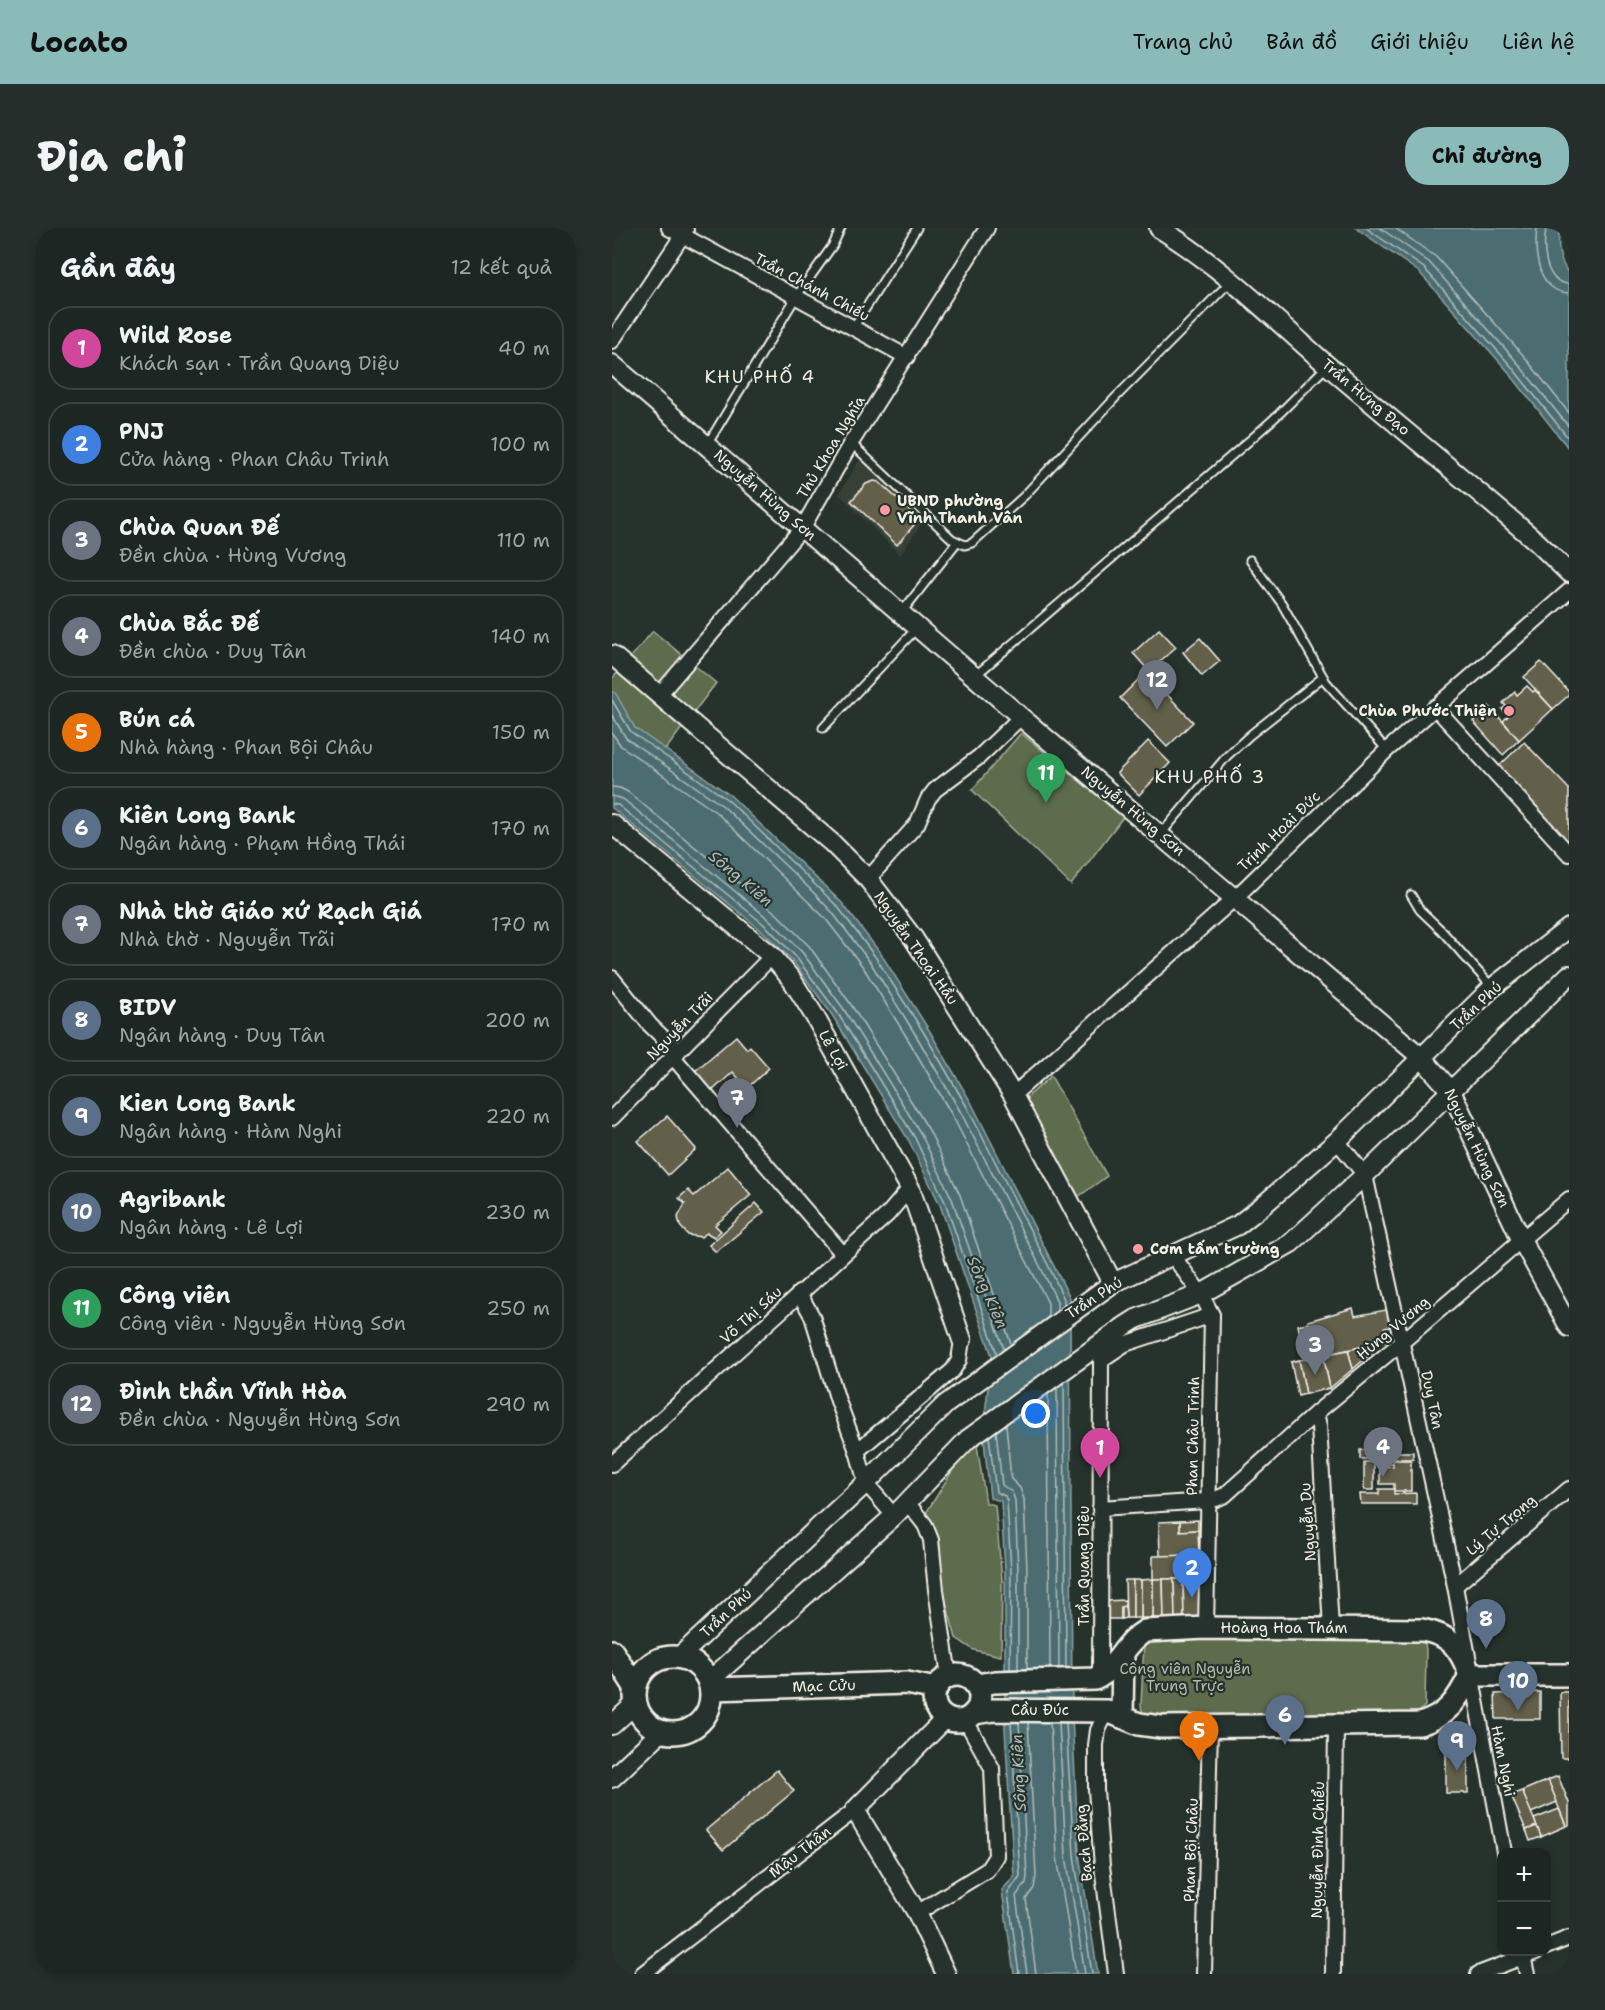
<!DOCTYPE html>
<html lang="vi">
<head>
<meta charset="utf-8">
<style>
	body { margin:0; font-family:"Shantell Sans",sans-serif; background:#252e2a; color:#f1f3f6 }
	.controls { position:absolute; right:18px; bottom:18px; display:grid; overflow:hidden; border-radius:12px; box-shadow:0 3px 9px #0003 }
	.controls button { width:54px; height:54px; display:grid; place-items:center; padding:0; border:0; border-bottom:2px solid #3a4340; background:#1c2622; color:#f1f3f6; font:30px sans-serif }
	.you { position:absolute; left:424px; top:1186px; width:21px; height:21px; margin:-15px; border:4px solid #fff; border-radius:50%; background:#1a73e8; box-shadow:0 0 0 9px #1a73e833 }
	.badge { display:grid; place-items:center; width:39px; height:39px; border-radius:50%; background:#8bbbb9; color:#fff; font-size:20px; font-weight:700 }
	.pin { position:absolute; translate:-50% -50px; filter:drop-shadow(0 2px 3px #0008) }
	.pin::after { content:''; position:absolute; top:32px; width:21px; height:18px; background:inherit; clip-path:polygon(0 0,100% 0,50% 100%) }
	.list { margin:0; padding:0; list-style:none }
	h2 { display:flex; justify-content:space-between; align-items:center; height:78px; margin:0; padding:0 24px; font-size:26px }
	h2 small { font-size:20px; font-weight:400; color:#a0a5a5 }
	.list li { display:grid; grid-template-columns:39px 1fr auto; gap:18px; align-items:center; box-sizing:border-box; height:84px; margin:0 12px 12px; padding:0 12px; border:2px solid #3a4340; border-radius:24px }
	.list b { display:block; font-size:22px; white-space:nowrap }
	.list p { margin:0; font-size:20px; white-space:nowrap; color:#a0a5a5 }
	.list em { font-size:20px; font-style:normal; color:#a0a5a5 }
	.map { position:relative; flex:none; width:957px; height:1746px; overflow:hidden; border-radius:24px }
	header { display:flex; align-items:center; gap:36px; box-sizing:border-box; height:84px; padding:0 30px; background:#8bbbb9; color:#111 }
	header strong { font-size:28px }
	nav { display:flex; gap:33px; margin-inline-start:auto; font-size:21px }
	.intro { display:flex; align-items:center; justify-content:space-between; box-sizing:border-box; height:144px; padding:0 36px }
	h1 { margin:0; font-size:42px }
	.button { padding:15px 27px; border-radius:24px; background:#8bbbb9; color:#111; font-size:21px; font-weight:700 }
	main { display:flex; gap:36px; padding:0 36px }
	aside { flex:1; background:#1c2622; border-radius:24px; box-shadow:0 3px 9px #0003 }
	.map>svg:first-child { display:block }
	.built { fill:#384036 }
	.green { fill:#5d6c4e; stroke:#a8ae9b; stroke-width:1.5 }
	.water { fill:#4b6d72; stroke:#8fa2a1; stroke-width:1.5 }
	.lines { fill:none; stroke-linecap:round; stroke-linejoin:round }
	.shore { stroke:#b0bcb9; stroke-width:1.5 }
	.building { fill:#625f4c; stroke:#f4f1e8; stroke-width:1.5 }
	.lane-casing { stroke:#f4f1e8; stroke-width:11 }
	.street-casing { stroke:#f4f1e8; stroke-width:18 }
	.secondary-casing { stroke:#f4f1e8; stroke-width:22 }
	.primary-casing { stroke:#f4f1e8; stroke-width:26 }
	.lane { stroke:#26332d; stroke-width:7 }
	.street { stroke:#26332d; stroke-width:14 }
	.secondary { stroke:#26332d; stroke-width:18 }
	.primary { stroke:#26332d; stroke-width:21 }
	.poi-dot { fill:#ff9aa2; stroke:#26332d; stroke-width:2 }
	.labels { text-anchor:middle; stroke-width:4.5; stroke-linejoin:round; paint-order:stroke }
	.street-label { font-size:15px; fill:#f4f1e8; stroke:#26332d }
	.poi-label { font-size:15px; font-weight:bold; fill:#f4f1e8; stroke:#26332d; text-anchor:start }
	.park-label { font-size:15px; fill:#b8bcaa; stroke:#26332d }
	.water-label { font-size:16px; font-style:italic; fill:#b0bcb9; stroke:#26332d }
	.quarter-label { font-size:18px; letter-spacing:1.5px; fill:#f4f1e8; stroke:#26332d }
</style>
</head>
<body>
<header>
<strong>Locato</strong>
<nav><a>Trang chủ</a><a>Bản đồ</a><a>Giới thiệu</a><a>Liên hệ</a></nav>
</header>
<div class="intro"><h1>Địa chỉ</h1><a class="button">Chỉ đường</a></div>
<main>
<aside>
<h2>Gần đây<small>12 kết quả</small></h2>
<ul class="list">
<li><span class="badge" style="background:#d1479c">1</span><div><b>Wild Rose</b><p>Khách sạn · Trần Quang Diệu</p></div><em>40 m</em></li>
<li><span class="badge" style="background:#3f7fe0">2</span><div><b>PNJ</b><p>Cửa hàng · Phan Châu Trinh</p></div><em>100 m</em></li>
<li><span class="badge" style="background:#6b7280">3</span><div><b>Chùa Quan Đế</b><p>Đền chùa · Hùng Vương</p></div><em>110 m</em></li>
<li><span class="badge" style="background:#6b7280">4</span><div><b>Chùa Bắc Đế</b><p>Đền chùa · Duy Tân</p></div><em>140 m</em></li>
<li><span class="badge" style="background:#e8710a">5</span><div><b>Bún cá</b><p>Nhà hàng · Phan Bội Châu</p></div><em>150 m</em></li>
<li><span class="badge" style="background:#5c6f8a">6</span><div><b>Kiên Long Bank</b><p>Ngân hàng · Phạm Hồng Thái</p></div><em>170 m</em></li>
<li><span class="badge" style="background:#6b7280">7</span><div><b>Nhà thờ Giáo xứ Rạch Giá</b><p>Nhà thờ · Nguyễn Trãi</p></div><em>170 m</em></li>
<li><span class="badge" style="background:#5c6f8a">8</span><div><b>BIDV</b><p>Ngân hàng · Duy Tân</p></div><em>200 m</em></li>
<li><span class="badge" style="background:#5c6f8a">9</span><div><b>Kien Long Bank</b><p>Ngân hàng · Hàm Nghi</p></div><em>220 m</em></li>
<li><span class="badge" style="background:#5c6f8a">10</span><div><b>Agribank</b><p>Ngân hàng · Lê Lợi</p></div><em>230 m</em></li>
<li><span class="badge" style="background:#2e9e5b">11</span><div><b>Công viên</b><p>Công viên · Nguyễn Hùng Sơn</p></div><em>250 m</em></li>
<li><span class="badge" style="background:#6b7280">12</span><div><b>Đình thần Vĩnh Hòa</b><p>Đền chùa · Nguyễn Hùng Sơn</p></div><em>290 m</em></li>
</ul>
</aside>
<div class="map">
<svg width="957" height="1746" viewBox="0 0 957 1746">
	<rect width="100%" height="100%" fill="#26332d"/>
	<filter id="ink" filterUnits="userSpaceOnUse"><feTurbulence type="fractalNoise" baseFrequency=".0167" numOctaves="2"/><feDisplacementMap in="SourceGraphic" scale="12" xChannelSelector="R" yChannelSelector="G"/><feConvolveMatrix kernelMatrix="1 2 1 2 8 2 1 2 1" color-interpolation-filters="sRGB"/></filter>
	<g filter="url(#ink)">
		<path class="built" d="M248,231l65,60 -25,36 -61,-61z"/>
		<g class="green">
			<path d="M41,403l63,52 -62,82 -42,-39v-47z"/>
			<path d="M409,505l102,84 -52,68 -99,-95z"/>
			<path d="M439,848l56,100 -29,21 -55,-96z"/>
			<path d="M365,1217l9,58 9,2 7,75 -1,76 -27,-6 -18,-12 -11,-39 -6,-46 -13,-40 36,-58z"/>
			<path d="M534,1410l278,1 2,10 -1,57 -13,11 -269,1 -2,-13 3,-62z"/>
		</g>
		<g class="water">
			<path d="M744,0h204c-3,18 -2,31 9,46v175l-63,-80 -87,-97z"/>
			<path d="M0,463l4,3 19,34 96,68 111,107 39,51 48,76 43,74 98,194 2,419 7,137 19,120h-84l-12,-84 12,-13 -9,-148v-158l-4,-70 -11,-3 -7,-68 9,-74 -52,-151 -31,-64 -77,-126 -40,-55 -30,-29 -150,-123z"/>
		</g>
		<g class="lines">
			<g class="shore">
				<path d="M754,0l58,40 87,98 58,73"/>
				<path d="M768,0l49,34 87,99 53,66"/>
				<path d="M783,0l41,29 87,98 46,58"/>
				<path d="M925,0c-3,24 0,64 32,65"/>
				<path d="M934,0c-3,18 -3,55 23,56"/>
				<path d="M0,472l19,32 97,68 110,107 38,51 48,75 43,74 83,162 14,30v6"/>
				<path d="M0,487l14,23 97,68 89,85 20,21 38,50 47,75 43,74 83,161 14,29v10"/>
				<path d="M0,505l9,13 96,67 108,105 38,49 46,74 43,74 96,188v14"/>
				<path d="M0,559l8,1 8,4 150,123 31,31 41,57 79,127 31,65 51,149"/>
				<path d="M0,568l11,3 148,122 31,31 41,56 78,126 31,65 52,150"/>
				<path d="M0,576l6,1 148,121 30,31 41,55 78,126 30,64 52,152"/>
				<path d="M452,1155l2,285"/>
				<path d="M445,1160l2,280"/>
				<path d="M436,1166l2,274"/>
				<path d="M394,1197l5,54 9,9 4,11 3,71v99"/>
				<path d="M384,1203l6,54 10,7 3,8 3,70v99"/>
				<path d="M377,1208l7,56 9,4 2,5 4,70 -1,99"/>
				<path d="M399,1494l9,154 -12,17 11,81"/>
				<path d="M407,1494l8,154 -1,7 -10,13 11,78"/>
				<path d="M416,1494l8,154 -2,12 -8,11 10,75"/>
				<path d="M438,1494l7,135 19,117"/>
				<path d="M447,1495l7,133 19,118"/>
				<path d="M454,1495l8,132 18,119"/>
			</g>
		</g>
		<g class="building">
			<path d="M262,253l5,1 40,37 -22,26 -46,-44 15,-17z"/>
			<path d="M547,401l17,18 -27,24 -16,-18z"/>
			<path d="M588,410l20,23 -18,15 -19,-24z"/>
			<path d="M929,434l28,30v3l-16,14 -29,-32z"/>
			<path d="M534,444l47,50 -26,25 -47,-49z"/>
			<path d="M915,458l6,6 2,-2 18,19 -34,31 -16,-19 5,-5 -6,-7 4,-3 -3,-3 12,-11 2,3z"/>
			<path d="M877,478l30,34 -16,15 -30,-34z"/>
			<path d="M536,513l22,22 -31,32 -22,-22z"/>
			<path d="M912,514l45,47v58l-72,-79z"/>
			<path d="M124,808l11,13 3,-3 19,22 -22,20 -14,-16 -21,19 -17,-20z"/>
			<path d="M55,888l29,33 -28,26 -30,-34z"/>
			<path d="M116,939l23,28 -36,30 6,6 -7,6 -7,-4 -6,4 -13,-2 -8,-9 -2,-9 7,-13 -6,-6 9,-8 6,6z"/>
			<path d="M144,975l8,9 -48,40 -7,-7z"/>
			<path d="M741,1080l2,8 36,-7 4,17 -11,2 3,13 -72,16 -7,-36z"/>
			<path d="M698,1096l5,30 -11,2 -6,-31z"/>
			<path d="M762,1116l1,6 -22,19 -5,-19z"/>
			<path d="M736,1122l5,19 -23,19 -7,-33z"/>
			<path d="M711,1127l7,33 -24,6 -7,-34z"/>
			<path d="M687,1132l7,34 -8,2 -7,-34z"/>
			<path d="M748,1222h18v2h35v7h-20v4l-15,1v-5h-18z"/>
			<path d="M781,1232h18v31h-17v-7h-14v-17l13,-1z"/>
			<rect x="752" y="1234" width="10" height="28"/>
			<path d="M767,1261h15v5l22,-1v11h-55l-1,-10h19z"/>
			<path d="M586,1292v10l-18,1v-10z"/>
			<path d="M568,1293v10l18,-1 1,25 -39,1 -1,-34z"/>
			<path d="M587,1327l1,24h-47v-23z"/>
			<path d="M541,1351h10l1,39h-11z"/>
			<path d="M541,1351v39h-12v-38z"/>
			<path d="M551,1351h11l1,39h-11z"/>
			<path d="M562,1351h9l1,38 -9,1z"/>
			<path d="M571,1351h17v38h-16z"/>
			<path d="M513,1352h8v38h-7z"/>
			<rect x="521" y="1352" width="8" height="38"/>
			<path d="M513,1372v6l-4,1v12h-15l-1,-18z"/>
			<path d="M513,1378l1,12 -5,1v-12z"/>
			<path d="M928,1464v27h-44l-1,-25z"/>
			<path d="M948,1464h9v66h-8z"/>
			<rect x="834" y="1521" width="22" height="44"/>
			<path d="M165,1542l17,21 -71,59 -17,-20z"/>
			<path d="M946,1548l11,27v22l-3,1 -18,-46z"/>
			<path d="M936,1552l9,22 -26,11 -9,-22z"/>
			<path d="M910,1563l15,35 -11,4 -15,-35z"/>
			<path d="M947,1581l7,17 -25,11 -7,-18z"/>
			<path d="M925,1598l4,11 -11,4 -4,-11z"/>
		</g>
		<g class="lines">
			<defs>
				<g id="lane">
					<path d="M241,100l64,-100"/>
					<path d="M239,215l101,96 13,6 7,-2 52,-47 93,-100 113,-114"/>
					<path d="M95,217l89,-148 37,-52 8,-17"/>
					<path d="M638,332l32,44 44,78 61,68"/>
					<path d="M290,384l55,-70"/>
					<path d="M364,447l274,-235 30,-27 46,-46"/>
					<path d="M211,500l93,-99"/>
					<path d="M549,606l66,-78 23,-21 73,-58"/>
					<path d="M799,667l9,15 21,20 50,56"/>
				</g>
				<g id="street">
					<path d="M57,0l238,129"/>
					<path d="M0,113l74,-111"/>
					<path d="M47,467l144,-168 48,-84 136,-215"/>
					<path d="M823,479l134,147"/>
					<path d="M256,651l49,-55 11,-25 7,-9 44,-33 42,-40"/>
					<path d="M0,750l38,47 28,27"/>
					<path d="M61,829l170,197"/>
					<path d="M401,867l222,-197 152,-148 182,-159"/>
					<path d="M0,890l160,-162"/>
					<path d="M725,913l28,34 90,411 49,266"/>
					<path d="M561,1028l28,38 11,21 -6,313"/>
					<path d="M187,1065l13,23 26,85 19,50 9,32 28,33"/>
					<path d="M704,1185l3,13 12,202"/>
					<path d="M245,1223l96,-81 6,-10 3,-20"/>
					<path d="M0,1236l276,-250 22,-26"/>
					<path d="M295,1274l18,23 6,15 5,50 13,86"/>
					<path d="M488,1280l107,-7 9,-2 9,-4 91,-82 86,-71 167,-143"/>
					<path d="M843,1358l114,-97"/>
					<path d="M488,1449l1,-317 24,-16 87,-29"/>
					<path d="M495,1483l-9,19 -2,15v45l6,76 14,108"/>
					<path d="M305,1685l70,-43 9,-14 -4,-88 -27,-49"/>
					<path d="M934,1719l23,-9"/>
					<path d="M910,1724l5,22"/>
					<path d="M30,1746l213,-164"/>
					<path d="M592,1746l6,-247"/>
					<path d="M721,1746l3,-248"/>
					<path d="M866,1746l58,-22"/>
				</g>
				<g id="secondary">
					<path d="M547,0c62,38 114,90 169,138 69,59 140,116 209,176l32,31"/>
					<path d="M0,136l409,353 401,341 29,33 70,148 48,88"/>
					<path d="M0,427l220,188 36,36 46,60 99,156 100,188"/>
					<path d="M0,596l160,132 20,24 22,35 96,173 52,152"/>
					<path d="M67,1429l187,-174 80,-79 167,-121 125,-58 23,-18 76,-66 155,-153 77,-60"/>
					<path d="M97,1453l185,-165 74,-77 157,-113 11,-7 65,-25 90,-51 74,-68 204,-200"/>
					<path d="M334,1490l-91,92 62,103 29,61"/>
					<path d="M0,1497l23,-21"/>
					<path d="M0,1550l49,-46"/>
				</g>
				<g id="primary">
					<path d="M0,1423l23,36"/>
					<circle cx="61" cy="1467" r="38"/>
					<path d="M858,1447h99"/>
					<circle cx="345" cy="1470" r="23"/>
					<path d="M364,1457l19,-3 100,-3c22,-10 29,-36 50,-48l61,-3 216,2c29,5 38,18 48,45"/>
					<path d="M99,1461l196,-6 29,6"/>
					<path d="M362,1485l20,-3 113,1 32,13 22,3 259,-3c27,-8 38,-24 50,-49"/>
					<path d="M510,1489l1,-64"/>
				</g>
			</defs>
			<use href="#lane" class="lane-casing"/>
			<use href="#street" class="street-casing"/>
			<use href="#secondary" class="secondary-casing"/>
			<use href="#primary" class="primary-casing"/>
			<use href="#lane" class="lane"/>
			<use href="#street" class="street"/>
			<use href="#secondary" class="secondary"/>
			<use href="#primary" class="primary"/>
		</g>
	</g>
	<g class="poi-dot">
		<circle cx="273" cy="282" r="6"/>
		<circle cx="897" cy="483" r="6"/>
		<circle cx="526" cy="1021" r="6"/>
	</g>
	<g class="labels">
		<g class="street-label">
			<text transform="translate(200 59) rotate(28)" y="5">Trần Chánh Chiếu</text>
			<text transform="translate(754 169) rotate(40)" y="5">Trần Hưng Đạo</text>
			<text transform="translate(219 219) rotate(-59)" y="5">Thủ Khoa Nghĩa</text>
			<text transform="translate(153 267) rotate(41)" y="5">Nguyễn Hùng Sơn</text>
			<text transform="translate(521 583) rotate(40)" y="5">Nguyễn Hùng Sơn</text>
			<text transform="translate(667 603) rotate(-44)" y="5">Trịnh Hoài Đức</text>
			<text transform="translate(304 720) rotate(55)" y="5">Nguyễn Thoại Hầu</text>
			<text transform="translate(864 778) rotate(-43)" y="5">Trần Phú</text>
			<text transform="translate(68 798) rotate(-46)" y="5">Nguyễn Trãi</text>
			<text transform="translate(221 822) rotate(61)" y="5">Lê Lợi</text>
			<text transform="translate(865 920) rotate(64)" y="5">Nguyễn Hùng Sơn</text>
			<text transform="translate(482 1070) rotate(-33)" y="5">Trần Phú</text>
			<text transform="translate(139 1087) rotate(-42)" y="5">Võ Thị Sáu</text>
			<text transform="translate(781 1100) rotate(-40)" y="5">Hùng Vương</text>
			<text transform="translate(820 1172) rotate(78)" y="5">Duy Tân</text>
			<text transform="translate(581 1208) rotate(-89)" y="5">Phan Châu Trinh</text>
			<text transform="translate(696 1294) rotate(-94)" y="5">Nguyễn Du</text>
			<text transform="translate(889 1297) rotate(-40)" y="5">Lý Tự Trọng</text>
			<text transform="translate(472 1338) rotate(-90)" y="5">Trần Quang Diệu</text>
			<text transform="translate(114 1385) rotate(-43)" y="5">Trần Phú</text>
			<text x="672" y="1405">Hoàng Hoa Thám</text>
			<text transform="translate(212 1458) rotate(-2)" y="5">Mạc Cửu</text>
			<text x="428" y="1487">Cầu Đúc</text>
			<text transform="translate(891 1533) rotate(79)" y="5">Hàm Nghi</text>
			<text transform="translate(472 1615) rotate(-95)" y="5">Bạch Đằng</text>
			<text transform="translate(579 1622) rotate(-88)" y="5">Phan Bội Châu</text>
			<text transform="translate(706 1622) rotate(-89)" y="5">Nguyễn Đình Chiểu</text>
			<text transform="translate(188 1624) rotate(-38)" y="5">Mậu Thân</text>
		</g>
		<g class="poi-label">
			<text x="285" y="278">UBND phường<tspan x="285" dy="17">Vĩnh Thanh Vân</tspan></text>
			<text x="885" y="488" text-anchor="end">Chùa Phước Thiện</text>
			<text x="538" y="1026">Cơm tấm trường</text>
		</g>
		<g class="park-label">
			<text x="573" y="1446">Công viên Nguyễn<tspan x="573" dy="17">Trung Trực</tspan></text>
		</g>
		<g class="water-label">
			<text transform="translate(129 650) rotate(40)" y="6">Sông Kiên</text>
			<text transform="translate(376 1064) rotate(66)" y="6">Sông Kiên</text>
			<text transform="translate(406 1545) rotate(-93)" y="6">Sông Kiên</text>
		</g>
		<g class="quarter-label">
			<text x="148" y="155">KHU PHỐ 4</text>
			<text x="598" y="555">KHU PHỐ 3</text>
		</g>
	</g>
</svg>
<div class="controls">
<button>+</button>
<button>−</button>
</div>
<div class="you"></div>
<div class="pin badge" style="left:488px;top:1250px;background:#d1479c">1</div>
<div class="pin badge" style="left:580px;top:1370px;background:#3f7fe0">2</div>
<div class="pin badge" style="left:703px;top:1147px;background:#6b7280">3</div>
<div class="pin badge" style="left:771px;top:1249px;background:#6b7280">4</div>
<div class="pin badge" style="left:587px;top:1533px;background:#e8710a">5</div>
<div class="pin badge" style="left:673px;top:1517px;background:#5c6f8a">6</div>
<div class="pin badge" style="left:125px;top:900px;background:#6b7280">7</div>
<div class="pin badge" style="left:874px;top:1421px;background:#5c6f8a">8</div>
<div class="pin badge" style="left:845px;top:1543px;background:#5c6f8a">9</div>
<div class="pin badge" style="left:906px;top:1483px;background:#5c6f8a">10</div>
<div class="pin badge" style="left:434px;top:575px;background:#2e9e5b">11</div>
<div class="pin badge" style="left:545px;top:482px;background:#6b7280">12</div>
</div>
</main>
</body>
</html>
